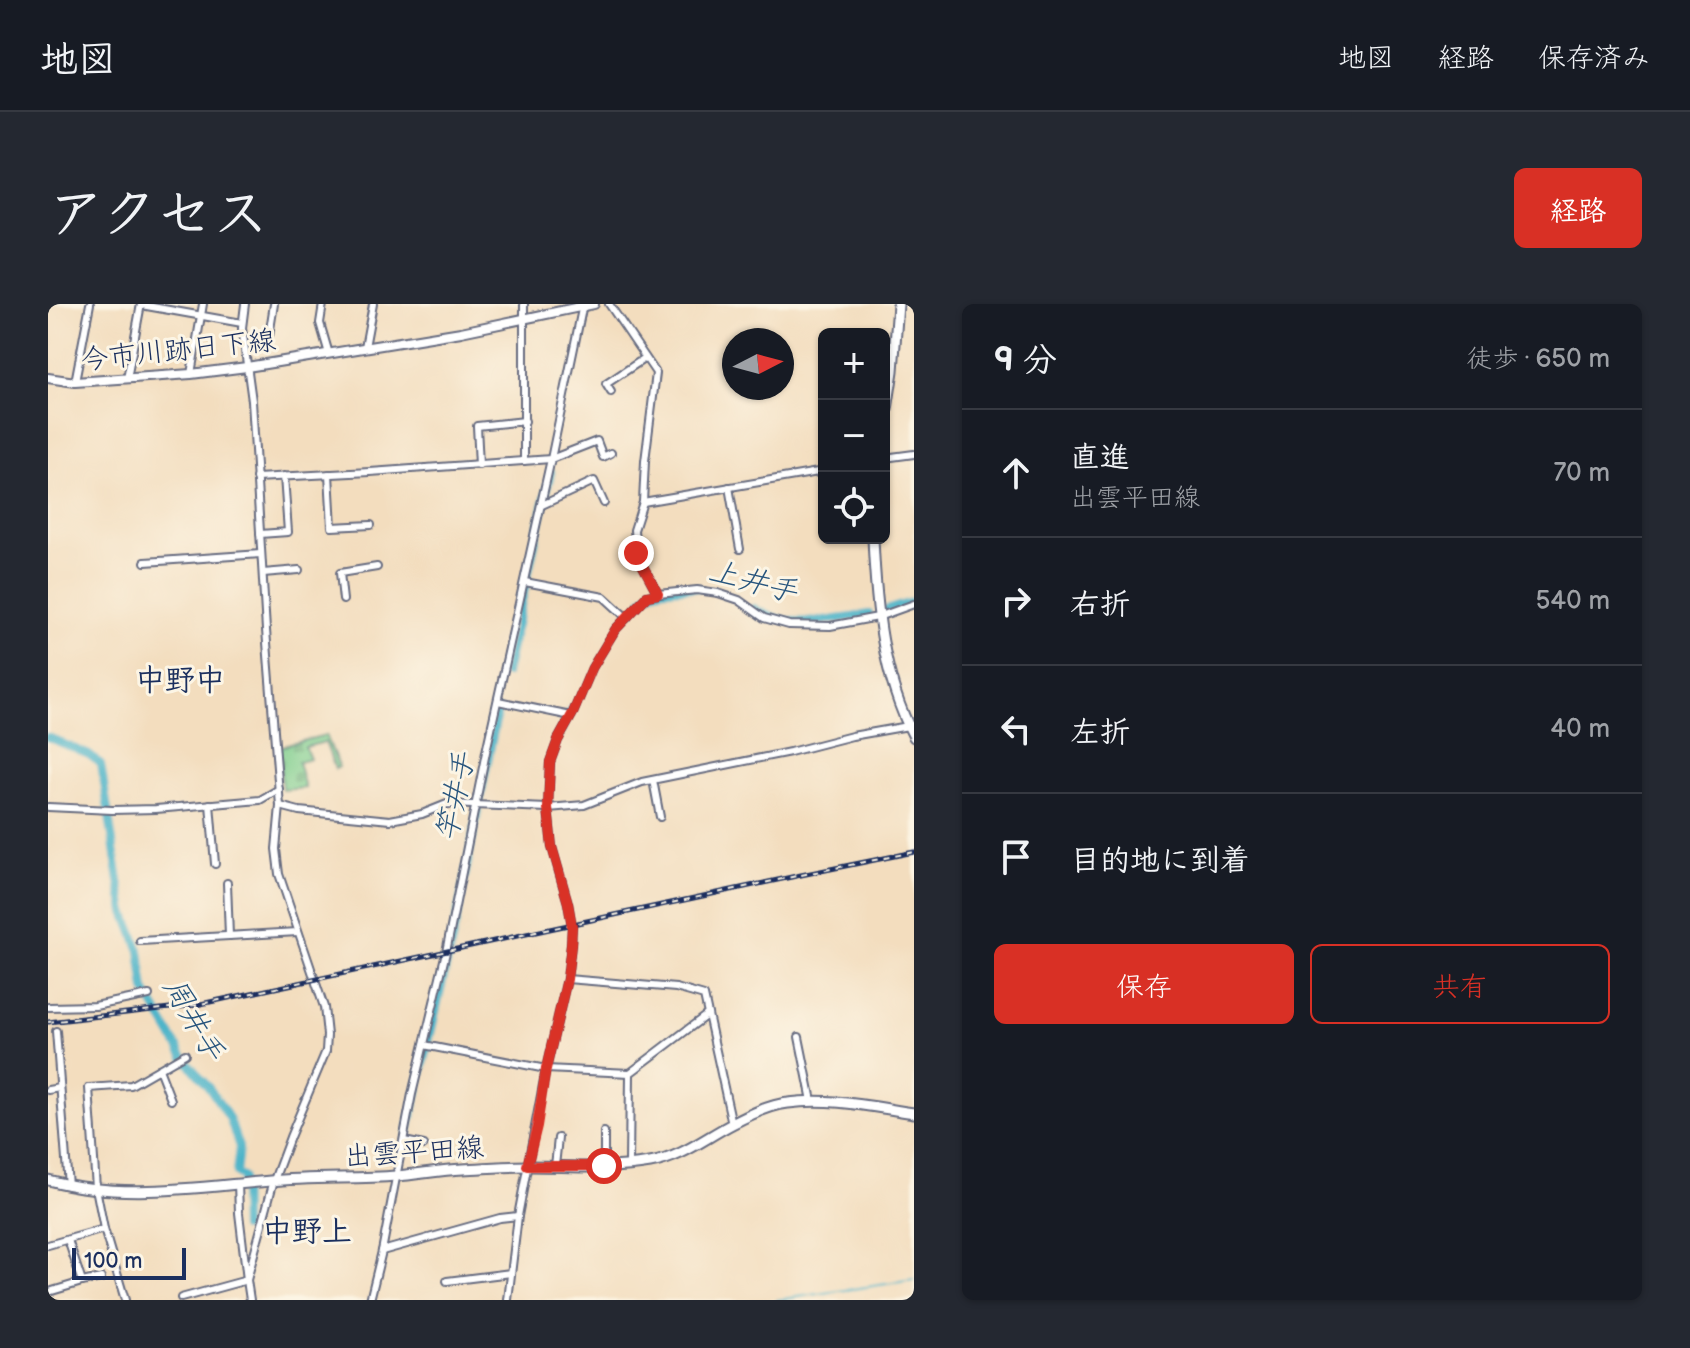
<!DOCTYPE html>
<html lang="ja">
<head>
<meta charset="utf-8">
<style>
	body { margin:0; font-family:"Balsamiq Sans","Klee One",sans-serif; background:#242831; color:#f1f3f6 }
	.controls { position:absolute; right:24px; top:24px; display:grid; overflow:hidden; border-radius:12px; box-shadow:0 2px 6px #0004 }
	.controls button { width:72px; height:72px; display:grid; place-items:center; padding:0; border:0; border-bottom:2px solid #363941; background:#171b24; color:#f1f3f6; font:40px sans-serif }
	.compass { position:absolute; left:674px; top:24px; width:72px; height:72px; border-radius:50%; background:#171b24; box-shadow:0 2px 6px #0004; rotate:84deg }
	.scale { position:absolute; left:24px; bottom:20px; width:114px; box-sizing:border-box; padding-left:8px; border:4px solid #1b2f5e; border-top:0; font-size:22px; line-height:28px; white-space:nowrap; color:#1b2f5e; -webkit-text-stroke:6px #fcf5e5; paint-order:stroke }
	.stop { position:absolute; width:24px; height:24px; margin:-18px; border:6px solid #d93025; border-radius:50%; background:#fff }
	.stop.end { background:#d93025; border-color:#fff; box-shadow:0 2px 8px #0008 }
	.list { margin:0; padding:0; list-style:none }
	h2 { display:flex; justify-content:space-between; align-items:center; height:104px; margin:0; padding:0 32px; font-size:34px }
	h2 small { font-size:26px; font-weight:400; color:#9ea1a6 }
	.list li { display:grid; grid-template-columns:52px 1fr auto; gap:24px; align-items:center; box-sizing:border-box; height:128px; padding:0 32px; border-top:2px solid #363941 }
	.list b { display:block; font-size:30px; white-space:nowrap }
	.list p { margin:0; font-size:26px; white-space:nowrap; color:#9ea1a6 }
	.list em { font-size:26px; font-style:normal; color:#9ea1a6 }
	.actions { display:flex; gap:16px; padding:24px 32px }
	.actions a { flex:1; padding:18px 0; border:2px solid #d93025; border-radius:12px; text-align:center; font-size:28px; color:#d93025 }
	.actions .main { background:#d93025; color:#fff }
	.icon { flex:none; width:44px; height:44px; fill:none; stroke:currentColor; stroke-width:2; stroke-linecap:round; stroke-linejoin:round }
	.map { position:relative; flex:none; width:866px; height:996px; overflow:hidden; border-radius:12px }
	header { display:flex; align-items:center; gap:48px; box-sizing:border-box; height:112px; padding:0 40px; background:#171b24; border-bottom:2px solid #363941 }
	header strong { font-size:38px }
	nav { display:flex; gap:44px; margin-inline-start:auto; font-size:28px }
	.intro { display:flex; align-items:center; justify-content:space-between; box-sizing:border-box; height:192px; padding:0 48px }
	h1 { margin:0; font-size:56px }
	.button { padding:20px 36px; border-radius:12px; background:#d93025; color:#fff; font-size:28px; font-weight:700 }
	main { display:flex; gap:48px; padding:0 48px }
	aside { flex:1; background:#171b24; border-radius:12px; box-shadow:0 2px 6px #0004 }
	.map>svg:first-child { display:block }
	.cemetery { fill:url(#cemetery-stones); stroke:#4d7e76; stroke-width:2 }
	.lines { fill:none; stroke-linecap:round; stroke-linejoin:round }
	.stream { stroke:#49b2c8; stroke-width:2 }
	.canal { stroke:#49b2c8; stroke-width:8 }
	.minor-casing { stroke:#676c80; stroke-width:10 }
	.tertiary-casing { stroke:#676c80; stroke-width:12 }
	.secondary-casing { stroke:#676c80; stroke-width:13 }
	.minor { stroke:#fff; stroke-width:6 }
	.tertiary { stroke:#fff; stroke-width:8 }
	.secondary { stroke:#fff; stroke-width:9 }
	.rail-casing { stroke:#1b2f5e; stroke-width:5 }
	.rail { stroke:#fcf5e5; stroke-width:2; stroke-dasharray:6; stroke-linecap:butt }
	.route { stroke:#d93025; stroke-width:10 }
	.labels { text-anchor:middle; stroke-width:6; stroke-linejoin:round; paint-order:stroke }
	.street-label { font-size:28px; fill:#1b2f5e; stroke:#fcf5e5 }
	.water-label { font-size:30px; font-style:italic; fill:#29567e; stroke:#fcf5e5 }
	.neighbourhood-label { font-size:30px; font-weight:bold; fill:#1b2f5e; stroke:#fcf5e5 }
</style>
</head>
<body>
<header>
<strong>地図</strong>
<nav><a>地図</a><a>経路</a><a>保存済み</a></nav>
</header>
<div class="intro"><h1>アクセス</h1><a class="button">経路</a></div>
<main>
<div class="map">
<svg width="866" height="996" viewBox="0 0 866 996">
	<defs>
		<pattern id="cemetery-stones" width="16" height="16" patternUnits="userSpaceOnUse" patternTransform="scale(2)"><rect width="16" height="16" fill="#7fce8e"/><path d="M2 7V4a2 2 0 0 1 4 0v3zM10 15v-3a2 2 0 0 1 4 0v3z" fill="#6db17d"/></pattern>
	</defs>
	<rect width="100%" height="100%" fill="#fcf5e5"/>
	<filter id="ink" filterUnits="userSpaceOnUse"><feTurbulence type="fractalNoise" baseFrequency=".0125" numOctaves="2"/><feDisplacementMap in="SourceGraphic" scale="16" xChannelSelector="R" yChannelSelector="G"/><feConvolveMatrix kernelMatrix="1 2 1 2 8 2 1 2 1" color-interpolation-filters="sRGB"/></filter>
	<filter id="wash" filterUnits="userSpaceOnUse"><feTurbulence type="fractalNoise" baseFrequency=".006" numOctaves="4" result="noise"/><feDisplacementMap in="SourceGraphic" scale="32" xChannelSelector="R" yChannelSelector="G"/><feGaussianBlur stdDeviation="1.8" result="paint"/><feColorMatrix in="noise" values="0 0 0 0 0 0 0 0 0 0 0 0 0 0 0 0 0 1.4 0 .05"/><feComposite in="paint" operator="in"/></filter>
	<g filter="url(#wash)">
		<rect width="100%" height="100%" fill="#f3ddbe"/>
		<path class="cemetery" d="M278,431l13,32 -4,2 -10,-27 -20,5 5,12 -12,3 7,26 -23,2 -3,-43z"/>
		<g class="lines">
			<path class="stream" d="M729,996l137,-20"/>
			<g class="canal">
				<path d="M594,295c14,-13 37,-11 55,-11"/>
				<path d="M706,304c34,22 78,12 115,6"/>
				<path d="M838,306l28,-9"/>
				<path d="M458,369l45,-201"/>
				<path d="M0,433l41,18 12,9 18,117 6,31 15,39 5,39 40,69 25,30 19,29 10,29 -3,27 6,3 1,51"/>
				<path d="M509,433l14,-27"/>
				<path d="M357,843l49,-215 44,-222"/>
			</g>
		</g>
	</g>
	<g filter="url(#ink)">
		<g class="lines">
			<defs>
				<g id="minor">
					<path d="M197,0l-3,24 10,73 14,229 14,176 -4,43 3,25 45,133 3,28 -1,16 -36,86 -16,43 -27,100 3,20"/>
					<path d="M275,0l-3,19 9,31"/>
					<path d="M476,0v157"/>
					<path d="M561,0l47,69 -11,88 -2,41 -9,28 2,23 22,41"/>
					<path d="M93,1l101,18"/>
					<path d="M221,32l5,-32"/>
					<path d="M317,43l8,-43"/>
					<path d="M143,70l12,-70"/>
					<path d="M79,75l14,-75"/>
					<path d="M27,78l15,-78"/>
					<path d="M563,88l-5,-8 39,-26"/>
					<path d="M836,154l30,-4"/>
					<path d="M431,161l-2,-39 48,-5"/>
					<path d="M281,170l3,53 39,-2"/>
					<path d="M208,174l114,-6 181,-13 46,-18 6,16 8,-4"/>
					<path d="M681,183l11,62"/>
					<path d="M595,198l181,-31"/>
					<path d="M494,201l52,-24 10,22"/>
					<path d="M212,230l28,-2 -4,-56"/>
					<path d="M97,258l116,-8"/>
					<path d="M215,269l36,-3"/>
					<path d="M477,278l79,15 23,21"/>
					<path d="M295,296l-3,-27 37,-6"/>
					<path d="M450,397l73,15"/>
					<path d="M605,476l7,37"/>
					<path d="M162,500l5,60"/>
					<path d="M232,502l19,5 91,9 32,-6 25,-10 101,4 36,-3 58,-23 148,-30 62,-16 62,-11"/>
					<path d="M0,503l64,3 44,-1 104,-9 19,-11"/>
					<path d="M179,579l2,53"/>
					<path d="M92,637l158,-9"/>
					<path d="M519,675l109,9 28,8 28,128"/>
					<path d="M0,703l47,-1 54,-11"/>
					<path d="M8,727l12,155"/>
					<path d="M751,733l13,64"/>
					<path d="M376,741l122,24 84,4"/>
					<path d="M111,765l12,31"/>
					<path d="M0,786l12,-2"/>
					<path d="M356,837l20,4"/>
					<path d="M581,861l1,-92 78,-59"/>
					<path d="M507,862l3,-28"/>
					<path d="M556,862v-34"/>
					<path d="M0,941l56,-16"/>
					<path d="M334,947l118,-33 18,-2"/>
					<path d="M399,977l64,-8"/>
					<path d="M34,978l19,-4"/>
					<path d="M4,987l30,-9 -14,-42"/>
					<path d="M133,994l66,-18 -8,-67 -1,-30"/>
					<path d="M77,996l-21,-71 -8,-41 -7,-100 42,-3 54,-31"/>
					<path d="M322,996l12,-49 30,-157 34,-142 41,-205 64,-288 32,-155"/>
					<path d="M460,996l10,-84 28,-147 21,-90 4,-34 1,-19 -4,-23 -16,-56 -4,-39 2,-46 8,-22 15,-27 19,-45 23,-38 32,-34 11,-2 39,-4 21,3 21,7 25,18 25,7 41,1 48,-9 36,-13"/>
				</g>
				<path id="tertiary" d="M0,74l27,4 116,-8 56,-7 214,-35 133,-28"/>
				<g id="secondary">
					<path d="M836,125l9,-58 5,-67"/>
					<path d="M825,234c3,68 9,138 41,199"/>
					<path d="M0,876c73,20 149,7 222,1 42,-4 85,-2 127,-5 22,-2 44,-6 66,-7 22,-1 45,-3 67,-3 39,0 81,4 120,-3 31,-5 55,-25 82,-39 17,-9 37,-19 56,-21 41,-6 85,4 126,10"/>
				</g>
			</defs>
			<use href="#minor" class="minor-casing"/>
			<use href="#tertiary" class="tertiary-casing"/>
			<use href="#secondary" class="secondary-casing"/>
			<use href="#minor" class="minor"/>
			<use href="#tertiary" class="tertiary"/>
			<use href="#secondary" class="secondary"/>
			<defs>
				<path id="rail" d="M0,718l148,-17 605,-130 113,-23"/>
			</defs>
			<use href="#rail" class="rail-casing"/>
			<use href="#rail" class="rail"/>
		</g>
	</g>
	<g class="lines" filter="url(#ink)">
		<path class="route" d="M556,862h-77l10,-40 9,-57 21,-90 4,-34 1,-19 -4,-23 -16,-56 -4,-39 2,-46 8,-22 15,-27 19,-45 23,-38 32,-34 11,-2 -22,-41"/>
	</g>
	<g class="labels">
		<g class="street-label">
			<text transform="translate(130 45) rotate(-6)" y="10">今市川跡日下線</text>
			<text transform="translate(366 847) rotate(-4)" y="10">出雲平田線</text>
		</g>
		<g class="water-label">
			<text transform="translate(705 277) rotate(15)" y="10">上井手</text>
			<text transform="translate(407 493) rotate(-78)" y="10">竿井手</text>
			<text transform="translate(146 715) rotate(60)" y="10">周井手</text>
		</g>
		<g class="neighbourhood-label">
			<text x="132" y="386">中野中</text>
			<text x="259" y="937">中野上</text>
		</g>
	</g>
</svg>
<div class="controls">
<button>+</button>
<button>−</button>
<button><svg class="icon" aria-label="locate" viewBox="0 0 24 24"><circle cx="12" cy="12" r="6"/><path d="M12 2v4M12 18v4M2 12h4M18 12h4"/></svg></button>
</div>
<svg class="compass" viewBox="-18 -18 36 36"><path d="M0-13l5 13h-10z" fill="#e53935"/><path d="M0 13l5-13h-10z" fill="#9ea1a6"/></svg>
<div class="scale">100 m</div>
<div class="stop" style="left:556px;top:862px"></div>
<div class="stop end" style="left:588px;top:249px"></div>
</div>
<aside>
<h2>9 分<small>徒歩 · 650 m</small></h2>
<ul class="list">
<li><svg class="icon" aria-label="ahead" viewBox="0 0 24 24"><path d="M12 20V5M6 11l6-6 6 6"/></svg><div><b>直進</b><p>出雲平田線</p></div><em>70 m</em></li>
<li><svg class="icon" aria-label="right" viewBox="0 0 24 24"><path d="M7 20v-9h11M14 6l5 5-5 5"/></svg><div><b>右折</b></div><em>540 m</em></li>
<li><svg class="icon" aria-label="left" viewBox="0 0 24 24"><path d="M17 20v-9H6M10 6l-5 5 5 5"/></svg><div><b>左折</b></div><em>40 m</em></li>
<li><svg class="icon" aria-label="arrive" viewBox="0 0 24 24"><path d="M6 21V4h12l-3 4 3 4H6"/></svg><div><b>目的地に到着</b></div></li>
</ul>
<div class="actions"><a class="main">保存</a><a>共有</a></div>
</aside>
</main>
</body>
</html>
